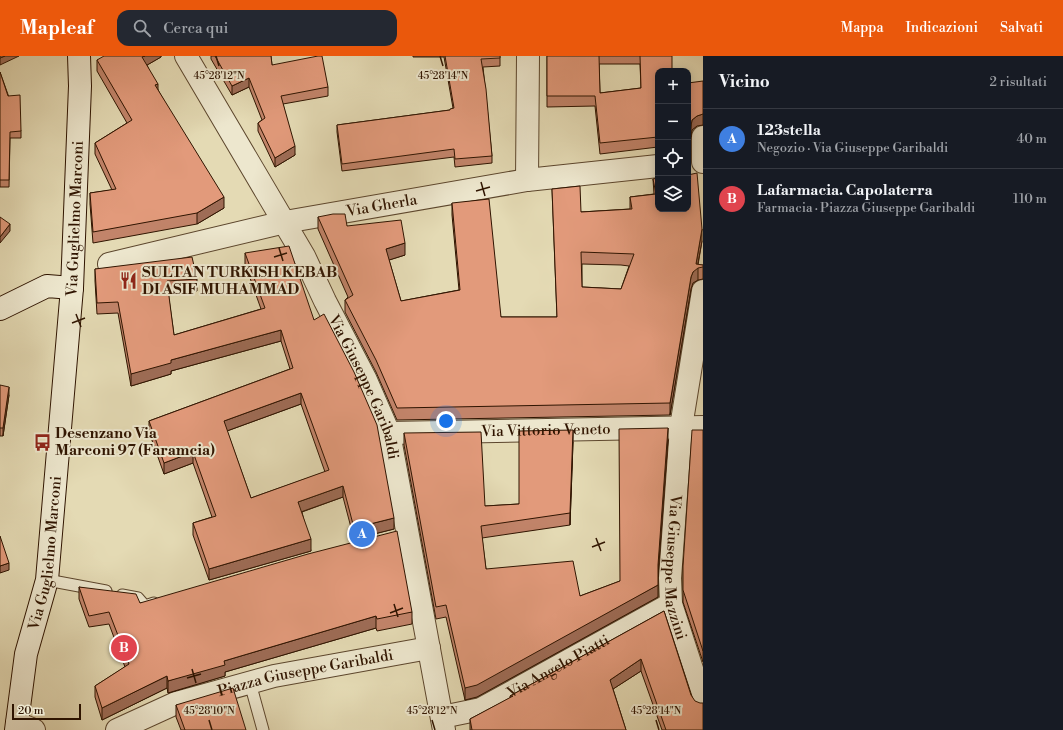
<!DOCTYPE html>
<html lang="it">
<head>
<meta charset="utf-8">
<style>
	body { margin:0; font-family:"Libre Bodoni",serif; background:#242831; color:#f1f3f6 }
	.controls { position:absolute; right:12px; top:12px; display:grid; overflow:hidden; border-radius:8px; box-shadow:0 2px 10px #0003 }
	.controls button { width:36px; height:36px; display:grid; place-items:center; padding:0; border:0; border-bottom:1px solid #363941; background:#171b24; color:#f1f3f6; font:20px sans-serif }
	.scale { position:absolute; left:12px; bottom:10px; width:69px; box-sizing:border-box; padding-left:4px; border:2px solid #2f1400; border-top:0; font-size:11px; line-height:14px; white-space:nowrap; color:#2f1400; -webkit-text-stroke:3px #ede7ce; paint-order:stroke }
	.you { position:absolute; left:446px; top:365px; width:14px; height:14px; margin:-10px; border:3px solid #fff; border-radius:50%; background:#1a73e8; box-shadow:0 0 0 6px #1a73e833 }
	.badge { display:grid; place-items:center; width:26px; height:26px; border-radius:50%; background:#ea580c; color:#fff; font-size:13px; font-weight:700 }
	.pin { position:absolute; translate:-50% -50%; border:2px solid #fff; box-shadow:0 1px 4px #0006 }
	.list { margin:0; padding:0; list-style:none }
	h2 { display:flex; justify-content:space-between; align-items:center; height:52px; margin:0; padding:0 16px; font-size:17px }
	h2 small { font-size:13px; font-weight:400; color:#9ea1a6 }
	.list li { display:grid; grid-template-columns:26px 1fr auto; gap:12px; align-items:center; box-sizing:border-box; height:60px; padding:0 16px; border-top:1px solid #363941 }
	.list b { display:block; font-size:15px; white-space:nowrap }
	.list p { margin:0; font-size:13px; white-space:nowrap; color:#9ea1a6 }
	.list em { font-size:13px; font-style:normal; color:#9ea1a6 }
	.icon { flex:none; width:22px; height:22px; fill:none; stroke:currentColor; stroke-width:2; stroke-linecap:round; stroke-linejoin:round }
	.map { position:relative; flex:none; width:703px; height:674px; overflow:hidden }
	header { display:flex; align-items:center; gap:24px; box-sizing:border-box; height:56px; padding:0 20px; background:#ea580c; color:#fff }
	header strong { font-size:19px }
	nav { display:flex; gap:22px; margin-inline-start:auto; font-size:14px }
	.search { width:280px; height:36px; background:#242831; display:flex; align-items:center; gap:10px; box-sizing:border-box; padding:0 14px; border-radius:12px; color:#9ea1a6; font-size:15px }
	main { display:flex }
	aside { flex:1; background:#171b24 }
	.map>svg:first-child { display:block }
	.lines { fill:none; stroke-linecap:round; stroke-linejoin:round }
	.lane-casing { stroke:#5c462d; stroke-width:13 }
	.street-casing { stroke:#5c462d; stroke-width:24 }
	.secondary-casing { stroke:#2f1400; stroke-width:24 }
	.lane { stroke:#ede7ce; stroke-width:11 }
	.street { stroke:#ede7ce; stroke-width:22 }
	.secondary { stroke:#ede7ce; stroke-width:22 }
	.wall { fill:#c2846a; stroke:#2f1400; fill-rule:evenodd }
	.shaded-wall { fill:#9e6c56; stroke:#2f1400 }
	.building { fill:#e29a7b; stroke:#2f1400; fill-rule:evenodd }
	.ticks { fill:none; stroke:#2f1400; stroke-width:1.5 }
	.labels { text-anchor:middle; stroke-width:4; stroke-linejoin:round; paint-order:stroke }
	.street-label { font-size:15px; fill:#2f1400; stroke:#ede7ce }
	.poi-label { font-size:15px; font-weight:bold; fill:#2f1400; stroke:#ede7ce; text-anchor:start }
	.ticks-label { font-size:10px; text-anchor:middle; fill:#2f1400; stroke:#ede7ce; stroke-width:4; stroke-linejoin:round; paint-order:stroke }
</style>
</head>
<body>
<header>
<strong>Mapleaf</strong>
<div class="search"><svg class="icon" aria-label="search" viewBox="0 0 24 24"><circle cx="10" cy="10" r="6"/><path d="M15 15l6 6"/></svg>Cerca qui</div>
<nav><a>Mappa</a><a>Indicazioni</a><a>Salvati</a></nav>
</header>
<main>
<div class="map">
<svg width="703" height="674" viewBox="0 0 703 674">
	<rect width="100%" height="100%" fill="#e4dab4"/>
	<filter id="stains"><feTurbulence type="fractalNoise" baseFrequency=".005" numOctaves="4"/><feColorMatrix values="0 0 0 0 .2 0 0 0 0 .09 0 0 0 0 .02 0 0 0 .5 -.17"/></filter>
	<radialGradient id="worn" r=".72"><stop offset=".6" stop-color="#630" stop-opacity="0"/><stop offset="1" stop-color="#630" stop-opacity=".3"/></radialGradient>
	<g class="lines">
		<defs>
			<g id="lane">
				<path d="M47,524l59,11"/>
				<path d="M122,539l16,3 7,8 9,-3"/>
				<path d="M250,627l13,47"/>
			</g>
			<g id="street">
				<path id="s1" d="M186,0l118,200 21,45 40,77 24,55 55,297"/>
				<path d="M703,81v25"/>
				<path d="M527,124l1,-124"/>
				<path id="s2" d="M109,208l176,-42 242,-42 131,-14"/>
				<path id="s3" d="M703,235l-22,136 -11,151 1,26 32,99"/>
				<path id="s4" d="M389,377l314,-6"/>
				<path id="s5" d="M442,661l39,-8 190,-105"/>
				<path d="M17,667l17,7"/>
				<path id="s6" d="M117,674l59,-27 98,-27 155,-28"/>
			</g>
			<g id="secondary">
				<path d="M0,253l47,-23 25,2"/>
				<path id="s7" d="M16,674l10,-76 21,-74 25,-292 8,-202 -1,-30"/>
			</g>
		</defs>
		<use href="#lane" class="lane-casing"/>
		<use href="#street" class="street-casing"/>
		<use href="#secondary" class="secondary-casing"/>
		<use href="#lane" class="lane"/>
		<use href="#street" class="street"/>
		<use href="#secondary" class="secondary"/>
	</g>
	<g class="wall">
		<path d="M161,0v1l-14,8 11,25 66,118 -27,16 -104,19 -3,-39v-11l22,-3 -17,-36v-11l32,-20 -30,-52v-11z"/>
		<path d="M211,0h60l1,9 56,22v9l-45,8 12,51 -20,12 -17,-36v-8l4,-3 -13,-33 -17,8 -21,-36z"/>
		<path d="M413,0h87v10l-17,1 9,89v7l-37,4 -1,-10 -112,14 -5,-39v-7l113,-15 3,-2 -9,-51h-31z"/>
		<path d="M547,0h125l-14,15v76l-58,7 -5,-48 -48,1zM599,8h41l1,24 -41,5z"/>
		<path d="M0,16l21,59v7h-11l-1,49h-9z"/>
		<path d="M688,27l9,43 -5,4 -1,7 -1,6 -2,1z"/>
		<path d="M653,123l49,62 -4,24h5v14l-5,1 -5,3 -2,6 -21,126 -273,5 -21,-48 -31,-60v-12l3,-3 -30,-68v-12l29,9 58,29 -16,5 12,41 58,-11 -7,-75v-12l49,114h56l-5,-128 29,23 49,-3v-12l24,-3zM582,208l39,1 8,1 -8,23 -39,-2z"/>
		<path d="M245,197l69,67 80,209 -40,10 -11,-42 -41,15 9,39 -102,29 -16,-45v-12l19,-6 -19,-54 -29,11 -15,-42v-11l141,-52 -9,-28 -110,30v3l-40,12 -13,-73 -21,1 -2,-33v-12l102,10v12l-29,1 6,43 87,-26 -16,-45zM301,348l24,68 -74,26 -24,-67z"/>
		<path d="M0,329l9,10 -6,41h-3z"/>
		<path d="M703,374v232l-20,-60v-36z"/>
		<path d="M404,377l81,73 34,-2 54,-62 -3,83 -88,13 4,31 94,27 40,-15 48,-141 -10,133v24l-181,100 -12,3 -19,-83 -10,2 -32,-174z"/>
		<path d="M79,531l61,16 272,9v12l-35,7 -1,-3 -151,44v4l-57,17 -1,-5 -65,32 -7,-23v-11l30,-19 -16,-43 -20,3 -10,-28z"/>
		<path d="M664,555l39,119h-41l-21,-59 -28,18 13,41h-156v-11l40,-21v-2z"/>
		<path d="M176,649l70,25h-65l-5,-13z"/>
	</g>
	<g class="shaded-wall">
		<path d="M5,0h14l-19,9v-7z"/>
		<path d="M145,0h16v1l-19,11v-11z"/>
		<path d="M249,22v9l-17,8v-9z"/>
		<path d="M158,28v11l-3,-10z"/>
		<path d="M703,58v11l-6,1 -5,4 -1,7v-11l1,-6 5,-4z"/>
		<path d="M295,90v9l-20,12v-9z"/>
		<path d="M224,141v11l-27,16v-11z"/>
		<path d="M10,168v7l-10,12v-6z"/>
		<path d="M702,173v12l-5,27h1v12l-5,3 -2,6 -21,126v-12l21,-126 5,-13z"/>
		<path d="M405,187v12l-19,6v-12z"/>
		<path d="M281,274v11l-110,30v3l-40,12v-12l40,-14z"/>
		<path d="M9,331v8l-6,41v-8z"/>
		<path d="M301,337v11l-77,28v-11z"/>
		<path d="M668,372v12l-10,137v-12z"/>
		<path d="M573,374v12l-3,83v-12z"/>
		<path d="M193,396v11l-29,11v-11z"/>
		<path d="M343,430v11l-45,16v-11z"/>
		<path d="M394,462v11l-40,10v-11z"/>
		<path d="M311,483v12l-102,29v-11z"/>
		<path d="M9,507v7l-9,3v-7z"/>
		<path d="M658,529v12l-181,100 -12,3v-12z"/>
		<path d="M376,560v12l-151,44v4l-57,17v-12l56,-20z"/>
		<path d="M641,603v12l-31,20v-11z"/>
		<path d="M167,620v12l-65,32v-12z"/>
	</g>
	<g class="building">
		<path d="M0,0h5l-5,2z"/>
		<path d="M104,0h41l-3,1 16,27 -3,1 69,112 -27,16 -104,19 -3,-39 26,-4 -21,-46 37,-23 -35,-60z"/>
		<path d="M215,0h56l1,9 46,-9h4l6,31 -47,9 14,50 -20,12 -17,-35 7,-5 -16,-40 -17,8z"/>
		<path d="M445,0h55v2l-19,1 5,30 6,67 -37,3 -1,-10 -112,15 -5,-39 113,-15v-1l4,-1z"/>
		<path d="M547,0h52l1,37 41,-5 -1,-32h32v15h-14v66l-58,6 -5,-47h-48z"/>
		<path d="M0,16l8,24 12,-1 1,36 -11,1 -1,48h-9z"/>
		<path d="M703,25v33l-6,2 -5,4 -1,6 -1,7h-2v-50z"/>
		<path d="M697,117l5,56 -6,35 7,1v2l-5,1 -5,4 -2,5 -21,126 -273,5 -21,-48 -31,-60 8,-5 -35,-78 15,-3h12l2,12 54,-6 4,23 -19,6 15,52 59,-11 -8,-87 37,-4 12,118h56l-5,-128 28,-3 1,26 51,-3 -2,-12 26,-3 -3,-15 5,-1v31h30v-34zM581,196l53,2 -13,35 -39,-2z"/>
		<path d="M0,161l10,7 -10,13z"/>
		<path d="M289,190l25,74 10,-6 30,58 23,53 17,93 -40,10 -11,-42 -45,16 13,37 -102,30 -16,-46 23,-7 -23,-64 -29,11 -15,-42 144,-53 -12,-38 -110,30v3l-40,11 -13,-72 -21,1 -2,-34 97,-12 5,22 -30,2 7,54 91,-27 -20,-55zM301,337l28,77 -78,28 -27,-77z"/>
		<path d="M0,329l9,2 -6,41h-3z"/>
		<path d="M668,372l-10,137v20l-181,100 -12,3 -19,-83 -10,2 -32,-174 77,-1 4,74 34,-2v-73l54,-1 -3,83 -89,13 5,43 87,-8 7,35 40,-15 -1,-152z"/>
		<path d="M692,374h11v221l-20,-61v-24z"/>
		<path d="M397,475l15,81 -35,7 -1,-3 -152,45 1,4 -57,16 -1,-5 -65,32 -7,-22 34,-22 -20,-52 -20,4 -10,-29 57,7 4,9 168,-49z"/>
		<path d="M0,480l9,27 -9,3z"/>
		<path d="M664,555l27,84 4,6 5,2h3v27h-37l-25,-71 -31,21 16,50h-154l-2,-11 43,-23h-3z"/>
		<path d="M233,632l13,42h-61l-9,-25z"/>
	</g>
	<path class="ticks" d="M216,0l3,10M440,0l3,10M481,126l4,14M476,135l14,-4M279,192l4,13M274,201l13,-4M76,258l5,13M72,267l13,-5M596,482l5,13M592,491l13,-5M394,548l4,13M390,557l13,-5M192,613l4,14M187,622l14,-4M209,664l3,10M432,664l3,10M656,664l3,10"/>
	<defs>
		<symbol id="restaurant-bare" viewBox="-9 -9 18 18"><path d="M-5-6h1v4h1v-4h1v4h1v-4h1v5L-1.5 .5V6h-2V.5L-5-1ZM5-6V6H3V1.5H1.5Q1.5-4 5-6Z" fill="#8f2418" stroke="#ede7ce" stroke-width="2.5" paint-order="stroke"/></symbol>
		<symbol id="bus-bare" viewBox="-9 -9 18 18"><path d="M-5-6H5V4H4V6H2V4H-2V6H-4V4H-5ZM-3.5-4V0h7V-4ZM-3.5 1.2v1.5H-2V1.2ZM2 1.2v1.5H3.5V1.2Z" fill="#8f2418" stroke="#ede7ce" stroke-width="2.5" paint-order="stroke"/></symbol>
	</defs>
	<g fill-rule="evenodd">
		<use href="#restaurant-bare" x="116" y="212" width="25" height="25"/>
		<use href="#bus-bare" x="30" y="374" width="25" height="25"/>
	</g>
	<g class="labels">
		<g class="street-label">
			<text dy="5" stroke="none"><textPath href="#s2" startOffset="279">Via Gherla</textPath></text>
			<text dy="5" stroke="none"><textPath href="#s7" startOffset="516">Via Guglielmo Marconi</textPath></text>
			<text dy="5" stroke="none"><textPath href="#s1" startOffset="377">Via Giuseppe Garibaldi</textPath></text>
			<text dy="5" stroke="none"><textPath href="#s4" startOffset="157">Via Vittorio Veneto</textPath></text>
			<text dy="5" stroke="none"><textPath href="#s7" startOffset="180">Via Guglielmo Marconi</textPath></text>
			<text dy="5" stroke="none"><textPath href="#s3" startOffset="279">Via Giuseppe Mazzini</textPath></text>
			<text dy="5" stroke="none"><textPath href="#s5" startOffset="128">Via Angelo Piatti</textPath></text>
			<text dy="5" stroke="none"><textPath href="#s6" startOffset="198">Piazza Giuseppe Garibaldi</textPath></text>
		</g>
		<g class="poi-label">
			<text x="142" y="221">SULTAN TURKISH KEBAB<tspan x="142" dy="17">DI ASIF MUHAMMAD</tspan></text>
			<text x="55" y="382">Desenzano Via<tspan x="55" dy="17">Marconi 97 (Faramcia)</tspan></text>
		</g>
	</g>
	<g class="ticks-label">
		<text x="219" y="23">45°28'12"N</text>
		<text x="443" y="23">45°28'14"N</text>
		<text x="209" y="658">45°28'10"N</text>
		<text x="432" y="658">45°28'12"N</text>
		<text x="656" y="658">45°28'14"N</text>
	</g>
	<rect width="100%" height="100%" filter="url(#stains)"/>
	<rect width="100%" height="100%" fill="url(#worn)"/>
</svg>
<div class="controls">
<button>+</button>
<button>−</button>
<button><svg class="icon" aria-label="locate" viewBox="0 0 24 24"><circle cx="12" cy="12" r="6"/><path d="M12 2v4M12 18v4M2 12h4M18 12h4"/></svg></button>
<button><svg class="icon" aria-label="layers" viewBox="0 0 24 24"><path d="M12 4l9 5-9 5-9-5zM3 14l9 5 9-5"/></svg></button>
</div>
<div class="scale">20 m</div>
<div class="you"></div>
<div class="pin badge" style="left:362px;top:478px;background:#3f7fe0">A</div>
<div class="pin badge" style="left:124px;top:592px;background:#e0444e">B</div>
</div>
<aside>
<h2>Vicino<small>2 risultati</small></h2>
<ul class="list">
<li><span class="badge" style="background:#3f7fe0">A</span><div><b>123stella</b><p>Negozio · Via Giuseppe Garibaldi</p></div><em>40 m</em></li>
<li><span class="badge" style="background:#e0444e">B</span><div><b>Lafarmacia. Capolaterra</b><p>Farmacia · Piazza Giuseppe Garibaldi</p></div><em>110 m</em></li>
</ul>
</aside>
</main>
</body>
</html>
